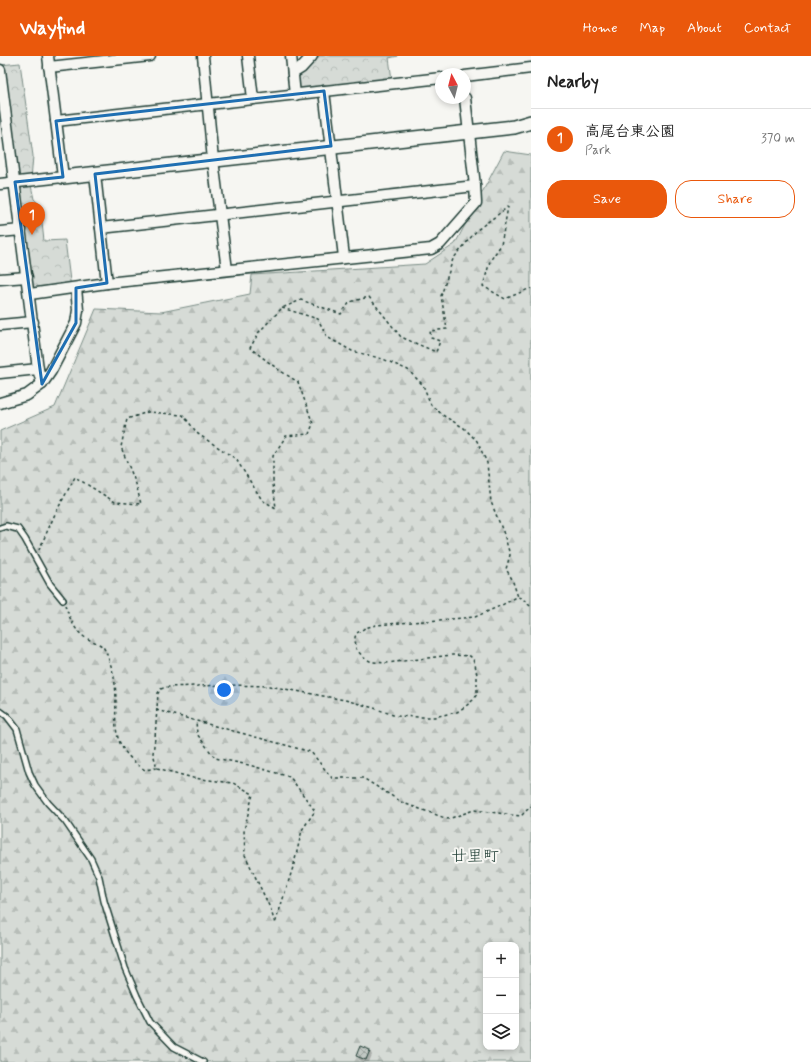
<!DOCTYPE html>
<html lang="en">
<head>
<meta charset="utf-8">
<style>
	body { margin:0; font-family:Mynerve,"Klee One",sans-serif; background:#f6f6f6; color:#222 }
	.controls { position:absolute; right:12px; bottom:12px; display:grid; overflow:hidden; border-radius:8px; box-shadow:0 2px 6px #0003 }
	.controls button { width:36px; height:36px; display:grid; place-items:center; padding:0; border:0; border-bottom:1px solid #e0e0e0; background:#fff; color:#222; font:20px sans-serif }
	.compass { position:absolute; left:435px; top:12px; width:36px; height:36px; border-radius:50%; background:#fff; box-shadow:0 2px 6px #0003; rotate:353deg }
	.you { position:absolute; left:224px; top:634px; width:14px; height:14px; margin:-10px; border:3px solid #fff; border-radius:50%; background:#1a73e8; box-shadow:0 0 0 6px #1a73e833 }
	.badge { display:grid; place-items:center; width:26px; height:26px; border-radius:50%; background:#ea580c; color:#fff; font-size:13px; font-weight:700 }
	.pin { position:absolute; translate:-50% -33px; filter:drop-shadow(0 1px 2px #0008) }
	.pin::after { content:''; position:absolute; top:21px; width:14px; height:12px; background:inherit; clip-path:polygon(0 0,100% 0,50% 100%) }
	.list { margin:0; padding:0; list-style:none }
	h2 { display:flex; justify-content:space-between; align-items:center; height:52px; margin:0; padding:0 16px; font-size:17px }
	h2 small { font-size:13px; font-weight:400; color:#767676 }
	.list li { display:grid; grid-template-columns:26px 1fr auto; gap:12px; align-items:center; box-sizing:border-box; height:60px; padding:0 16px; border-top:1px solid #e0e0e0 }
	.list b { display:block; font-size:15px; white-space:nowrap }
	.list p { margin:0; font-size:13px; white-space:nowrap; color:#767676 }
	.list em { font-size:13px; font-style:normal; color:#767676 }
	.actions { display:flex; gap:8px; padding:12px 16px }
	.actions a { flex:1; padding:9px 0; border:1px solid #ea580c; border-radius:16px; text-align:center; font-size:14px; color:#ea580c }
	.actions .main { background:#ea580c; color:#fff }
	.icon { flex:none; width:22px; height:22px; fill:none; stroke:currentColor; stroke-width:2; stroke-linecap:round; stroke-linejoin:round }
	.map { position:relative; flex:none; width:531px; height:1006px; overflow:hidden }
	header { display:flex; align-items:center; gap:24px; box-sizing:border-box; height:56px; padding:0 20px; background:#ea580c; color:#fff }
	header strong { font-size:19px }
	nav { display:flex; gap:22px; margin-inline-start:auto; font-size:14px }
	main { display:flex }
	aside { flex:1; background:#fff }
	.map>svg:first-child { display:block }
	.forest { fill:url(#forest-firs); stroke:#7a8c85; fill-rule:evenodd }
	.park { fill:url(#park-crowns); stroke:#7a8c85 }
	.shadow { fill:#0003 }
	.building { fill:url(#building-cross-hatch); stroke:#1f3d34 }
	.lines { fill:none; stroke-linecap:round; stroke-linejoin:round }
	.service-casing { stroke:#1f3d34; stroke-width:8 }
	.minor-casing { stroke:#1f3d34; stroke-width:13 }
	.tertiary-casing { stroke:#1f3d34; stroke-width:16 }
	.path { stroke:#1f3d34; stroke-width:1.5; stroke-dasharray:3 3; stroke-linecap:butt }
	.service { stroke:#f6f6f2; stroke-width:5 }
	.minor { stroke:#f6f6f2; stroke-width:10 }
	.tertiary { stroke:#f6f6f2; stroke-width:13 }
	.marked { fill:none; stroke:#1f6fb2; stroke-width:3; stroke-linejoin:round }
	.labels { text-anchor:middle; stroke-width:4; stroke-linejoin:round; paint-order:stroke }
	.neighbourhood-label { font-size:16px; fill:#1f3d34; stroke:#f6f6f2 }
</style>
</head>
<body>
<header>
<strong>Wayfind</strong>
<nav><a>Home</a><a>Map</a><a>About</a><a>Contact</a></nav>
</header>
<main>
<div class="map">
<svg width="531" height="1006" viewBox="0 0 531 1006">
	<defs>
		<pattern id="forest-firs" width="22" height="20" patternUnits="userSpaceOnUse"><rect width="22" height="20" fill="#d6dbd6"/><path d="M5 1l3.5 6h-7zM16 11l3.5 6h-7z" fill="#b7bdb8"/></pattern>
		<pattern id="park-crowns" width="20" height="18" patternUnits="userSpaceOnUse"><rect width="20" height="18" fill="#d6dbd6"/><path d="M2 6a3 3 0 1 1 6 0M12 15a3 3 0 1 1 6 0" fill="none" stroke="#b7bdb8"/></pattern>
		<pattern id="building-cross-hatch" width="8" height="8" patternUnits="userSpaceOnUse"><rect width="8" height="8" fill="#c1c8c3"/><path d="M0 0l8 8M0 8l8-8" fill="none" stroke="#9ca49f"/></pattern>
	</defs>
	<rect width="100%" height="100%" fill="#f6f6f2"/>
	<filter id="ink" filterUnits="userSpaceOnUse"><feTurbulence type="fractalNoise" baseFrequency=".025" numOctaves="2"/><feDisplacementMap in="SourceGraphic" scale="8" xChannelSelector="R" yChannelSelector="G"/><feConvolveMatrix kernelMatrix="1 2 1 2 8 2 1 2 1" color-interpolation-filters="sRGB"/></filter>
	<g filter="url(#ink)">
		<path class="forest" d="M504,95l27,4v907h-531v-631l55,-24 41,-98 65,3 89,-18 2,-19 173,-11 30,-20zM486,889h30v102h-30z"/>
		<g class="park">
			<path d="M318,0h80l-9,2 3,22 -90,11 -4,-5 -1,-7z"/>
			<path d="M20,7l13,93 -2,24 -1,1 4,18 6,6 4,36 21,-1 6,49 -41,5 -30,-229z"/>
		</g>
		<path class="shadow" d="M361,991l9,4 2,4 -3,7h-5l-5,-2 -2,-5z"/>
		<path class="building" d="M360,990l10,4 -4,10 -10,-4z"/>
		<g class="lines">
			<defs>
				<g id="service">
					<path d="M0,472l6,-2 12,3 7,10 25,45 13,16"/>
					<path d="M0,655l7,5 10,13 12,43 6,13 13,18 17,18 26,38 8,18 5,24 21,67 12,28 13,26 24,25 29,15"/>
				</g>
				<g id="minor">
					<path d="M203,0l10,104 14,110"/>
					<path d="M248,0l5,43"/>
					<path d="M291,0l4,39"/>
					<path d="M49,11l101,-11"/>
					<path d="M0,14l38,299 4,15"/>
					<path d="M293,17l8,-5 11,-12"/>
					<path d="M465,20l66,-8"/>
					<path d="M324,35l20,166"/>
					<path d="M56,65l385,-43"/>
					<path d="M95,118l12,109"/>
					<path d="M0,128l63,-7 -15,-121"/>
					<path d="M101,172l374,-42"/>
					<path d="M0,176l21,-2"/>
					<path d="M0,223l27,-2"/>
					<path d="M30,238l77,-11 324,-34 9,-5 36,-41 -1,-17 -10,-88"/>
					<path d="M0,269l33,-3"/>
					<path d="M0,317l38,-4"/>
					<path d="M0,347l27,-8 15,-11 9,-13 25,-48 2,-13 -2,-22"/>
				</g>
				<path id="tertiary" d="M63,121l451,-50 17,-5"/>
			</defs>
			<use href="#service" class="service-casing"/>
			<use href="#minor" class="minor-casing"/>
			<use href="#tertiary" class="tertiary-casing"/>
			<g class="path">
				<path d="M282,252l36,11 9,18 25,14 31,8 25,11 15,15 8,20 13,11 20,12 13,13 10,22 4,39 13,32 6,21 -4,14 6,10 6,18"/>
				<path d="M39,494l16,-36 20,-37 40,25 26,2 -5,-20 -15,-37 6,-28 21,-7 35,3 15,19 38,25 26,41 14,8 -3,-24v-28l13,-20 23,-2 4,-10 -15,-42 -19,-12 -29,-22 9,-16 23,-24 19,-8 40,14 9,-12 19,-5 32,40 35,15 4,-11 -9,-3 -1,-7 17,-2 -6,-33 12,-37 24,-29 31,-23 -7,38 -11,16 -7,25 22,13 26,-11"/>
				<path d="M65,549c5,13 9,26 21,33 5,3 13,5 17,9 3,3 9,21 10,26 10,42 -13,66 32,97l12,-2 -4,-15 2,-15 3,-45 3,-4 5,-2 62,-2 41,1 76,14 29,8 22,8 23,1h15l23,-5 9,-6 7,-6 4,-6v-19l-2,-11 -2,-5 -3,-3 -18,-1 -65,8 -15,-1 -8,-4 -8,-9 -1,-12 2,-4 8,-5 11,-3 99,-8 25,-11 15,-8 3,-1 5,2 8,8"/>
				<path d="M156,654l155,42 21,26h31l40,25 45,16 26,-9 47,6 10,-10"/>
				<path d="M157,712l36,10 40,5 20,11 -9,36 1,25 26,55 4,14 19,-60 8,-34 13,-19 -25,-34 -41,-12 -34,-7 -18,-24 -1,-13"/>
			</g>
			<use href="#service" class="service"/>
			<use href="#minor" class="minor"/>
			<use href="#tertiary" class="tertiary"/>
		</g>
	</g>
	<path class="marked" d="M324,35l7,55 -236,28 12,109 -31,5v35l-34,61 -27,-202 48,-5 -7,-56z"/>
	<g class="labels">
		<g class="neighbourhood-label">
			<text x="475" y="805">廿里町</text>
		</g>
	</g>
</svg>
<div class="controls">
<button>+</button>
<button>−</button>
<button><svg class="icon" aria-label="layers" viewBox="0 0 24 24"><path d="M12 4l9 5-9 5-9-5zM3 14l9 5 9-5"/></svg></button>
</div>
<svg class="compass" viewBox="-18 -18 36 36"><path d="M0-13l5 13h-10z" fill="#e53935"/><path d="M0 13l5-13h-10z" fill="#767676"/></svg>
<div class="you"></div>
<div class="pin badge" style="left:32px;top:179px">1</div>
</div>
<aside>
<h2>Nearby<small></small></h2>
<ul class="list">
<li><span class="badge">1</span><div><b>高尾台東公園</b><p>Park</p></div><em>370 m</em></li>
</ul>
<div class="actions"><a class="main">Save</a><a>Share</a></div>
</aside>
</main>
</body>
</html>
